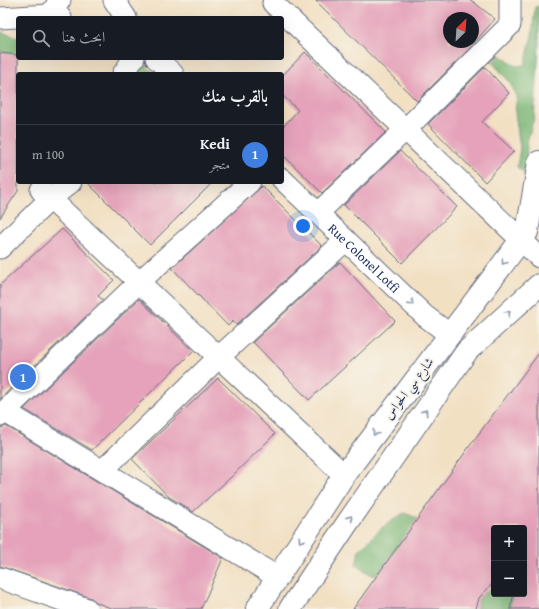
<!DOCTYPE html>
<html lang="ar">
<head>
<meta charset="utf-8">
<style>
	body { margin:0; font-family:"Gentium Book Plus",Amiri,serif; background:#20242c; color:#f1f3f6; direction:rtl }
	.controls { position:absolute; right:12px; bottom:12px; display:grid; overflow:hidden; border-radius:4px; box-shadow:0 4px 16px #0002 }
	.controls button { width:36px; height:36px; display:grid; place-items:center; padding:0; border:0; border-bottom:1px solid #363941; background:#171b24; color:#f1f3f6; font:20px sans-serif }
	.compass { position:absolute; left:443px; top:12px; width:36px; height:36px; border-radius:50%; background:#171b24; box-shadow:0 4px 16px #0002; rotate:25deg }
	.you { position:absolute; left:303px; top:226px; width:14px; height:14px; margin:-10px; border:3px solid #fff; border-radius:50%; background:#1a73e8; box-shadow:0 0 0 6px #1a73e833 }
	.badge { display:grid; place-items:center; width:26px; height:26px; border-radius:50%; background:#d690ce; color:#fff; font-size:13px; font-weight:700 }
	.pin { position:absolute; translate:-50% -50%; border:2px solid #fff; box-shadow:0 1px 4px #0006 }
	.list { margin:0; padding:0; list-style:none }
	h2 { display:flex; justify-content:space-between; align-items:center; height:52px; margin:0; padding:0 16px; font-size:17px }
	h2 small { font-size:13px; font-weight:400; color:#9ea1a6 }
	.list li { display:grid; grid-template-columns:26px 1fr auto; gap:12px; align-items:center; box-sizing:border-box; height:60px; padding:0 16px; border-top:1px solid #363941 }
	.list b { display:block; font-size:15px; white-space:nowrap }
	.list p { margin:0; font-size:13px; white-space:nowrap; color:#9ea1a6 }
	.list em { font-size:13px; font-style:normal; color:#9ea1a6 }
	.icon { flex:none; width:22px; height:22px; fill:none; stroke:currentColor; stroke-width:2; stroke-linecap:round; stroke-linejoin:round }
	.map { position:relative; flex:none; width:539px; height:609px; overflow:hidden; direction:ltr }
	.search { position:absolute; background:#171b24; box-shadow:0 4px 16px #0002; left:16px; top:16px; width:268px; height:44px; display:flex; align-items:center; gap:10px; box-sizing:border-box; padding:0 14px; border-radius:4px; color:#9ea1a6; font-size:15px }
	.panel { position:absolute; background:#171b24; box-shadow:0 4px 16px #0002; left:16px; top:72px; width:268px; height:112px; border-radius:4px; direction:rtl }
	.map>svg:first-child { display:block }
	.green { fill:#99d387; stroke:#5a8172 }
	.forest { fill:#7ab574; stroke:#4a7269 }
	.building { fill:#e5a2ba; fill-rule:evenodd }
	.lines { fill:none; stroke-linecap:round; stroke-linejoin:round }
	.minor-casing { stroke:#666d81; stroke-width:23 }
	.tertiary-casing { stroke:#666d81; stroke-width:24 }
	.minor { stroke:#fff; stroke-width:21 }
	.tertiary { stroke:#fff; stroke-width:22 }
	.oneway { stroke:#8d97ae }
	.labels { text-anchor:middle; stroke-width:4; stroke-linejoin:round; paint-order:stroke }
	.street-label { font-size:13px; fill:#1b2f5e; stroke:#f7f3e8 }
</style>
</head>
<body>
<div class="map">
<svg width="539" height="609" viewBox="0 0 539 609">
	<rect width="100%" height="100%" fill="#f7f3e8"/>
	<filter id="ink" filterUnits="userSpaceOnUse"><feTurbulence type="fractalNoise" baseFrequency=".025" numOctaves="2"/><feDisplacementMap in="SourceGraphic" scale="8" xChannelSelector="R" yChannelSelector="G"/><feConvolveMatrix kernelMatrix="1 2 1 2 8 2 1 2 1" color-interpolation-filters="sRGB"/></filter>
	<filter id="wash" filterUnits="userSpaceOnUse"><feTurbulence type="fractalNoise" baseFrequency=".012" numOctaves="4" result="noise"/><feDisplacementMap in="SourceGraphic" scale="16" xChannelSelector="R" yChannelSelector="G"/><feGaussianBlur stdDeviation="0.9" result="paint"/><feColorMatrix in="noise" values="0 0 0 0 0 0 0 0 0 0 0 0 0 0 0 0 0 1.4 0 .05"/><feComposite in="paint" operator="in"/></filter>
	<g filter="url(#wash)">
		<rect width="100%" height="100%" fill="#f2e0c3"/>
		<path class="green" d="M143,65l12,9h-20l4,-7z"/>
		<g class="forest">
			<path d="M539,6v39l-5,73 -7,24 -1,32 -9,-7 3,-19 -5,-36 2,-16 -9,-16 -15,-17 6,-9 17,12 9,-1 7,-29 3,-29z"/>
			<path d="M0,32l18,5v17l-8,2 -8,-5h-2z"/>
			<path d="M404,513l13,5 6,9 -24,50 -27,-2 -16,-10 3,-15 25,-24z"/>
			<path d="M494,586v8h18l-2,15h-34l3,-11z"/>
		</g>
		<g id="blocks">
			<g class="building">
				<path d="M315,0h156l24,19 -26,30 -52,52zM449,18h24v24h-24z"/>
				<path d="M305,52l81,80 -64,61 -40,-39v-26l16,-18 -16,-15v-19z"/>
				<path d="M0,53l18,2v136l-18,27z"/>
				<path d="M485,67l24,26 -27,29 32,29 -29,31 -57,-58z"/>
				<path d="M400,151l57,56 -55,56 -58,-58z"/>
				<path d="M87,182h126l-63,63z"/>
				<path d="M262,186l60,60 -86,79 -3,-4 -5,5 -56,-58z"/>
				<path d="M62,229l52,51 -16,16 5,4 -103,99v-114z"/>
				<path d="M340,262l55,59 -86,79 -56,-58z"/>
				<path d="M139,299l54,52 -101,99 -68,-41z"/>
				<path d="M539,353v256h-29l4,-15h10v-66h-30v54l-15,16 -3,11h-123l121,-169z"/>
				<path d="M218,378l57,56 -44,43 -38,35 -25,-16 -36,-37z"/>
				<path d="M6,426l217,132 -22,51h-87l-17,-6 -6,-5 -91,-32v-138z"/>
			</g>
		</g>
	</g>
	<g filter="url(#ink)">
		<use href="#blocks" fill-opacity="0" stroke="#666d81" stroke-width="1"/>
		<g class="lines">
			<defs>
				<g id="minor">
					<path d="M114,0l12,18"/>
					<path d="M273,3l266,254"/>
					<path d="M50,15l10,-15"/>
					<path d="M0,18l50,-3 11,3"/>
					<path d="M156,58l17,16"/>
					<path d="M123,74l11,-16"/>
					<path id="s1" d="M282,179l143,137 24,18"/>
					<path d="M41,190l303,285"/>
					<path d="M318,213l87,-83 105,-105v-25"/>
					<path d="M0,248l50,-49 21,-17"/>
					<path d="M4,411l273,166"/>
					<path d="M0,416l138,-133 112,-101"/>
					<path d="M103,470l115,-112 128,-118"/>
					<path d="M0,578l87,31"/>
				</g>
				<g id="tertiary">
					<path d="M257,609l87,-134 183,-243 12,-70"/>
					<path d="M290,609l56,-84 121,-174 72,-66"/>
				</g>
			</defs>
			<use href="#minor" class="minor-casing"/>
			<use href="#tertiary" class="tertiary-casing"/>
			<use href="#minor" class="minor"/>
			<use href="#tertiary" class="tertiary"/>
		</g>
		<defs><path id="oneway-chevron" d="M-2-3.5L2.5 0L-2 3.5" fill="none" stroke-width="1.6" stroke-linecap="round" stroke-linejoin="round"/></defs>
		<g class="oneway">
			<use href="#oneway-chevron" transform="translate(504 262) rotate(127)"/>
			<use href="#oneway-chevron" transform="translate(411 303) rotate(44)"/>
			<use href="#oneway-chevron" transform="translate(508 313) rotate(-42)"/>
			<use href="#oneway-chevron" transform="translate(425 412) rotate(-55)"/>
			<use href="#oneway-chevron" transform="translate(375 433) rotate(127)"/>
			<use href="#oneway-chevron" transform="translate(350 518) rotate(-55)"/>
			<use href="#oneway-chevron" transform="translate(301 540) rotate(123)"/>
		</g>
	</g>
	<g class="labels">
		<g class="street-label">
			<text dy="5" stroke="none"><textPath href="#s1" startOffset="114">Rue Colonel Lotfi</textPath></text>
			<text transform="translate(408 388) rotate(-53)" y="5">شارع سي الحواس</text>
		</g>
	</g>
</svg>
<div class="controls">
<button>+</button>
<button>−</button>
</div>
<svg class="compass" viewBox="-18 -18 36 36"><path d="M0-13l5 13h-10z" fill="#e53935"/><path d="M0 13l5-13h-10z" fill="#9ea1a6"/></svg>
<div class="you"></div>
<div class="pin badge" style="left:23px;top:377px;background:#3f7fe0">1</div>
<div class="search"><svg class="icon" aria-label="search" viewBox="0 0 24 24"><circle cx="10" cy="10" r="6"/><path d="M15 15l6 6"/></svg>ابحث هنا</div>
<section class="panel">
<h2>بالقرب منك<small></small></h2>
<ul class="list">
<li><span class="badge" style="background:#3f7fe0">1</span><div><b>Kedi</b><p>متجر</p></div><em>100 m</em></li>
</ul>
</section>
</div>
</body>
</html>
